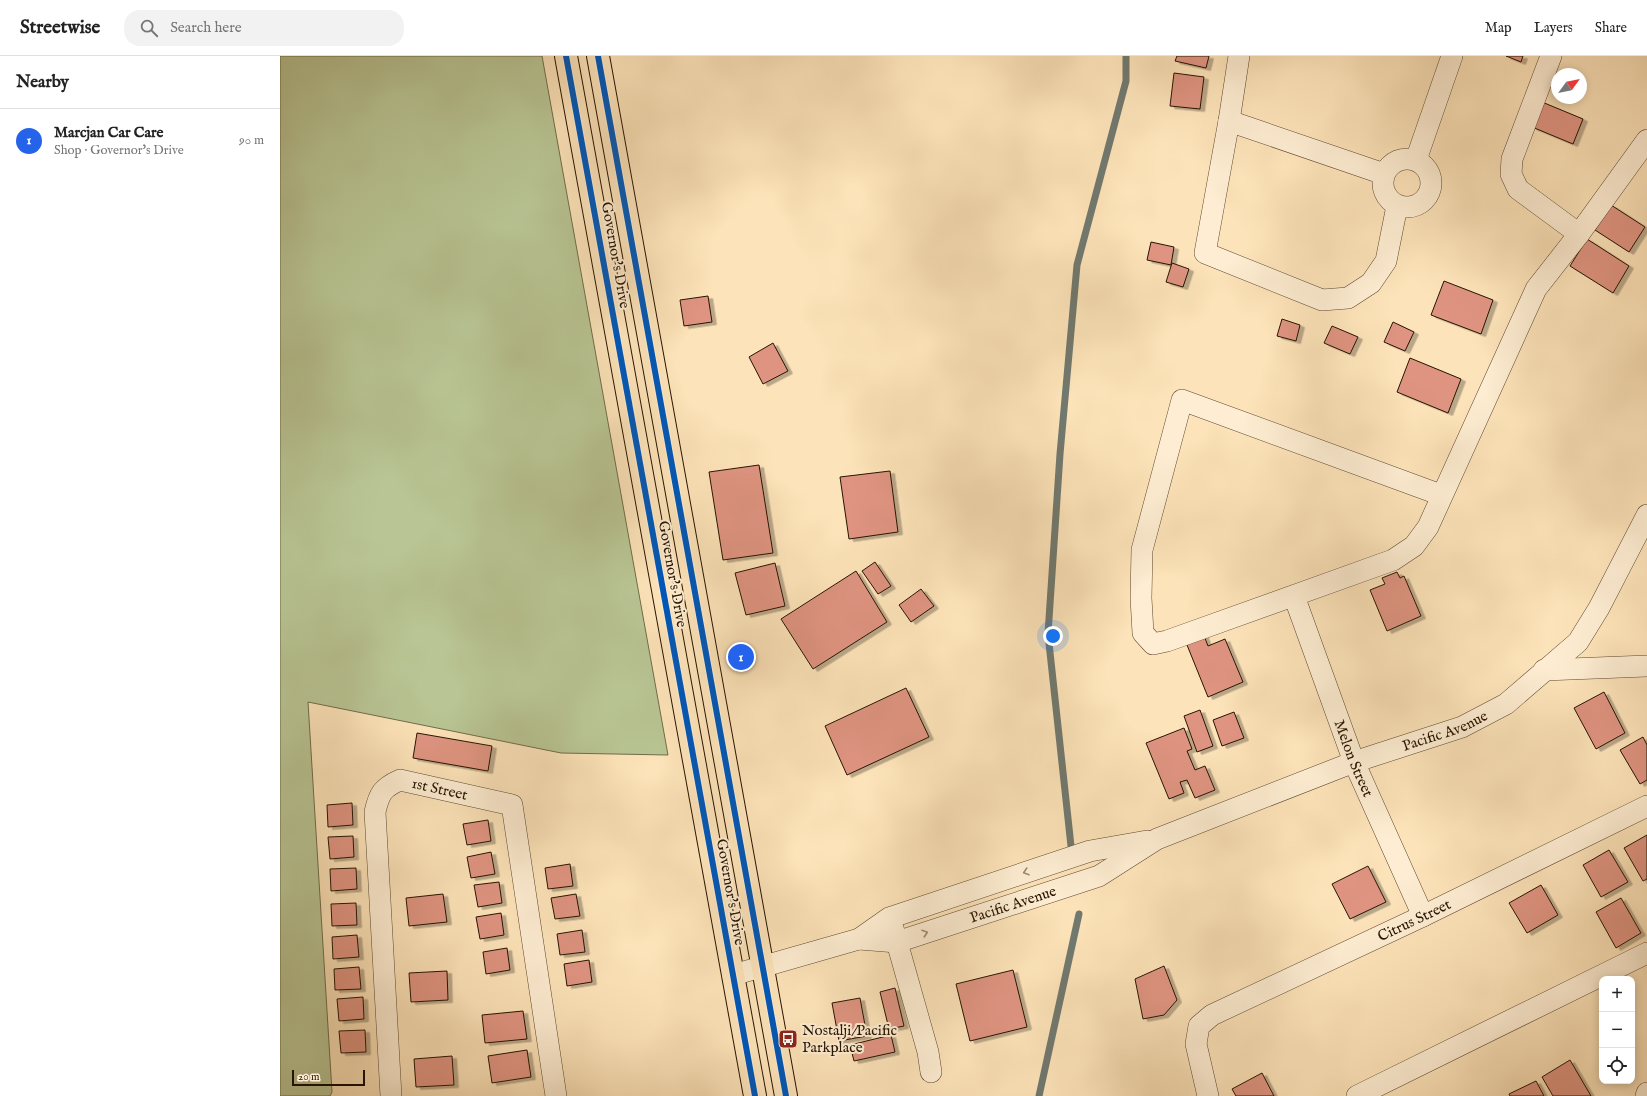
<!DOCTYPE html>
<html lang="en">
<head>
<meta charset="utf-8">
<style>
	body { margin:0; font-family:"IM FELL English",serif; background:#f2f2f2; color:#222 }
	.controls { position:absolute; right:12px; bottom:12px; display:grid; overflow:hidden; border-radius:8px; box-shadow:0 2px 10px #0003 }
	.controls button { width:36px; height:36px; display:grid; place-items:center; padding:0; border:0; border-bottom:1px solid #e0e0e0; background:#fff; color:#222; font:20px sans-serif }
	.compass { position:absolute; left:1271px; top:12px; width:36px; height:36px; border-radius:50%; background:#fff; box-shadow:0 2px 10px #0003; rotate:57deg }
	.scale { position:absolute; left:12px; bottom:10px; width:73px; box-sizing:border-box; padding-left:4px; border:2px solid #271401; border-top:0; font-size:11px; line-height:14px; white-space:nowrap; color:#271401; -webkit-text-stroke:3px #feedd2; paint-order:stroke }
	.you { position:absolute; left:773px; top:580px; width:14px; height:14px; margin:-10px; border:3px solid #fff; border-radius:50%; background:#1a73e8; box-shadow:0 0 0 6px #1a73e833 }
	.badge { display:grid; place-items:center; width:26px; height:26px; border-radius:50%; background:#2563eb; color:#fff; font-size:13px; font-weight:700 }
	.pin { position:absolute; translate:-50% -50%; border:2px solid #fff; box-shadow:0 1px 4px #0006 }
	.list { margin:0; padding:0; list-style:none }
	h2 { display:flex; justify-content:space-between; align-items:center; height:52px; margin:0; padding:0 16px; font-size:17px }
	h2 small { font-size:13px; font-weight:400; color:#767676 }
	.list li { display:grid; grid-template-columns:26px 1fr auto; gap:12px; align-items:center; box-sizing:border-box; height:64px; padding:0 16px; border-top:1px solid #e0e0e0 }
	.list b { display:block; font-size:15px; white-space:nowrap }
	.list p { margin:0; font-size:13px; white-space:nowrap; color:#767676 }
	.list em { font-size:13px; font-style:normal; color:#767676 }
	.icon { flex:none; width:22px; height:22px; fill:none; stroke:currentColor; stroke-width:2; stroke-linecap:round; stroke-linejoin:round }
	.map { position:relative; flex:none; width:1367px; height:1040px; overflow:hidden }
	header { display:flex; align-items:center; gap:24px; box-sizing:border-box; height:56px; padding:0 20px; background:#fff; border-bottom:1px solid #e0e0e0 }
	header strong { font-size:19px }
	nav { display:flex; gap:22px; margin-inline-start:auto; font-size:14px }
	.search { width:280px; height:36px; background:#f2f2f2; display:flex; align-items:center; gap:10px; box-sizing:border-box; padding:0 14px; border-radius:16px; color:#767676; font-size:15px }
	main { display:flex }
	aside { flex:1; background:#fff }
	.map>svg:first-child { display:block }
	.green { fill:#b9c594; stroke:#706c4a }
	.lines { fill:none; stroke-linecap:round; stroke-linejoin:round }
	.stream { stroke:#71796f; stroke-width:7 }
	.building { fill:#df9481; stroke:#271401; filter:url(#shadow) }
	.minor-casing { stroke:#5c482f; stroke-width:22 }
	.trunk-casing { stroke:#271401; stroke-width:24 }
	.minor { stroke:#feedd2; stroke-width:21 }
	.trunk { stroke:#fde3b9; stroke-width:22 }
	.cycleway-casing { stroke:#feedd2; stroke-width:8 }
	.cycleway { stroke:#0057b8; stroke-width:6 }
	.oneway { stroke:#9d8b74 }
	.labels { text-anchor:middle; stroke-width:4; stroke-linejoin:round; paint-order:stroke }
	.street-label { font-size:15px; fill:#271401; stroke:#feedd2 }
	.poi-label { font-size:15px; fill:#271401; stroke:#feedd2; text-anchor:start }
</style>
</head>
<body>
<header>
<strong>Streetwise</strong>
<div class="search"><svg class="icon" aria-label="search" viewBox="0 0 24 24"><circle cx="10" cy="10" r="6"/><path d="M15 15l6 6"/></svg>Search here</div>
<nav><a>Map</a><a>Layers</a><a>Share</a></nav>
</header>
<main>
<aside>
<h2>Nearby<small></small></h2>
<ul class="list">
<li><span class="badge">1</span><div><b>Marcjan Car Care</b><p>Shop · Governor's Drive</p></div><em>90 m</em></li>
</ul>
</aside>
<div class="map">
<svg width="1367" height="1040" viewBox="0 0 1367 1040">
	<defs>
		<filter id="shadow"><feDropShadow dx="4.5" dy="2.5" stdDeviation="0" flood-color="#0004"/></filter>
	</defs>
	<rect width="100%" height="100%" fill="#fde3b9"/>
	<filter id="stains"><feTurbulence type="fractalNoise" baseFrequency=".005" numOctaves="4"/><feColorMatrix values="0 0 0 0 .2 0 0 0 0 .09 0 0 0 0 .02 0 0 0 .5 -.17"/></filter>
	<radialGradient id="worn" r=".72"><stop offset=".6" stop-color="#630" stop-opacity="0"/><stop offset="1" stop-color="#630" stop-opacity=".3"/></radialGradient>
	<path class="green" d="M0,0h262l126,699 -107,-2 -253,-51 24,390 -2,4h-50z"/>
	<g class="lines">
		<g class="stream">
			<path d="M791,790l-23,-212 12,-180 17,-189 49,-184v-25"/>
			<path d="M759,1040l40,-182"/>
		</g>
	</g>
	<g class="building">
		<path d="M897,0h32l-3,12 -31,-7z"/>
		<path d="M1226,0h17l-2,6z"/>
		<path d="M894,17l30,4 -4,32 -30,-3z"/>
		<path d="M1262,46l41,17 -10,25 -41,-17z"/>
		<path d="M1331,149l34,22 -16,25 -34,-22z"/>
		<path d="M1307,183l42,27 -16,27 -43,-27z"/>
		<path d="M871,186l23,5 -3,18 -24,-5z"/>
		<path d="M892,207l17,6 -6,18 -17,-5z"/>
		<path d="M1164,225l49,19 -12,34 -50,-19z"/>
		<path d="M428,240l4,26 -28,4 -4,-26z"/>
		<path d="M1002,263l18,6 -4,16 -19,-5z"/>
		<path d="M1113,266l21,10 -9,19 -21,-9z"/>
		<path d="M1052,270l26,11 -8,17 -26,-11z"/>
		<path d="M493,287l15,28 -25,13 -14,-27z"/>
		<path d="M1130,302l51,21 -13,34 -51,-21z"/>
		<path d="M479,409l14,88 -50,7 -14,-88z"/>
		<path d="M610,415l8,61 -49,7 -9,-62z"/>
		<path d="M595,506l16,24 -13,8 -16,-23z"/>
		<path d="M495,507l10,43 -39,9 -11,-42z"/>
		<path d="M576,515l31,51 -74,47 -32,-50z"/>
		<path d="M1117,516l3,6 4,-2 17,40 -34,15 -17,-41 15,-6 -3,-6z"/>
		<path d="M641,533l13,17 -23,16 -12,-17z"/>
		<path d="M923,577l5,13 17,-7 18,43 -35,15 -23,-57z"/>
		<path d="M626,632l23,49 -82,38 -22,-49z"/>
		<path d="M1324,636l21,41 -29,16 -22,-41z"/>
		<path d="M920,654l13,36 -16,6 -13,-36z"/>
		<path d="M954,656l10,26 -22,8 -9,-26z"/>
		<path d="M904,672l8,21 -5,2 8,19 10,-4 10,24 -20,8 -8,-18 -7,2 4,11 -15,6 -23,-56z"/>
		<path d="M137,677l75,13 -4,25 -75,-13z"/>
		<path d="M1363,681l4,8v35l-7,4 -20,-34z"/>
		<path d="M72,747l1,22 -25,2 -1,-22z"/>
		<path d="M208,764l3,21 -24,4 -4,-21z"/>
		<path d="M1367,779v44l-4,2 -19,-33z"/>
		<path d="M73,780l1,21 -24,2 -2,-22z"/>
		<path d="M1329,794l19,32 -27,15 -18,-32z"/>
		<path d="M211,796l4,22 -24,4 -4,-21z"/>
		<path d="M290,808l3,22 -25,3 -3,-21z"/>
		<path d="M1088,810l18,36 -36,17 -18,-35z"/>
		<path d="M76,812l1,21 -26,2 -1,-22z"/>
		<path d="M219,826l3,21 -24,4 -4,-22z"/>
		<path d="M1261,829l17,30 -31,18 -18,-30z"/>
		<path d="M163,838l4,28 -38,4 -3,-28z"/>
		<path d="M296,838l4,22 -25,3 -4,-21z"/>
		<path d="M1341,842l20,35 -25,15 -20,-36z"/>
		<path d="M76,847l1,22 -25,1 -1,-22z"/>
		<path d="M221,857l3,22 -24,4 -4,-22z"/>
		<path d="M302,874l3,22 -25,3 -3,-21z"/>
		<path d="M77,879l2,22 -26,2 -1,-22z"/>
		<path d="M227,892l3,22 -24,4 -3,-22z"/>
		<path d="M309,904l3,22 -25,4 -3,-22z"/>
		<path d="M884,910l13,34 -13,15 -21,4 -8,-40z"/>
		<path d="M79,911l2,22 -26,1 -1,-21z"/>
		<path d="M733,914l14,57 -57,14 -14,-57z"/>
		<path d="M167,915l1,29 -37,2 -2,-29z"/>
		<path d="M615,932l9,38 -15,3 -9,-37z"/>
		<path d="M83,941l1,22 -25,2 -2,-22z"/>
		<path d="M580,942l7,38 -28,5 -7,-38z"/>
		<path d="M243,955l4,28 -42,4 -3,-28z"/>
		<path d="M85,974l1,22 -25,1 -2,-22z"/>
		<path d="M611,979l4,17 -41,9 -4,-16z"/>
		<path d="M247,994l4,27 -39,6 -4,-27z"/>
		<path d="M172,1000l2,29 -38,2 -2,-28z"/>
		<path d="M1290,1004l21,36h-38l-11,-19z"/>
		<path d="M982,1017l12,23h-38l-4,-7z"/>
		<path d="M1256,1025l8,15h-34l-1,-2z"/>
	</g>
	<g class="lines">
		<defs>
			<g id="minor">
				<path d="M959,0l-10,65 -24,132 117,47 26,-2 23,-15 15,-22 11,-55"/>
				<path d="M1271,0l-39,103 -1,15 7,15 61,45"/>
				<path d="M949,65l155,53"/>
				<circle cx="1127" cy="127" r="24"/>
				<path d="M1136,104l36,-104"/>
				<path d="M1161,439l-259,-95 -40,150 -1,48 2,35 10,11 14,-3 226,-81 21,-14 14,-19 108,-238 43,-55 68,-94"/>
				<path id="s1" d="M1014,540l60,166 69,154"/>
				<path d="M1264,614l103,-4"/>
				<path d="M613,872l35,124 3,20"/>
				<path id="s2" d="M579,883l38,3 202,-66 58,-37 197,-77 108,-35 44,-23 72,-62 21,-34 48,-93"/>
				<path d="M453,919l126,-36 30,-21 201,-67 57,-10"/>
				<path id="s3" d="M111,1040l-16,-284c4,-18 7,-24 25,-32l112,25 44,291"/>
				<path id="s4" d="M928,1040l-12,-52 3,-18 13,-11 211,-99 224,-110"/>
				<path d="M1077,1040l290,-143"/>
				<path d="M1366,1040l1,-3"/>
			</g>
			<g id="trunk">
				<path d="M286,0l189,1040"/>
				<path d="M318,0l188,1040"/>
			</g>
		</defs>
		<use href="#minor" class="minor-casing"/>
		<use href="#trunk" class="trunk-casing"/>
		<use href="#minor" class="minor"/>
		<use href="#trunk" class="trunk"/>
		<defs>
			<g id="cycleway">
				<path d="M286,0l189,1040"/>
				<path d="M318,0l188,1040"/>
			</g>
		</defs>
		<use href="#cycleway" class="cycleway-casing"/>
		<use href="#cycleway" class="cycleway"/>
	</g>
	<defs><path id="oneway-chevron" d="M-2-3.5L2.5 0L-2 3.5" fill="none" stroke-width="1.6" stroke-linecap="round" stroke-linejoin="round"/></defs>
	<g class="oneway">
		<use href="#oneway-chevron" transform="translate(746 816) rotate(162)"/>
		<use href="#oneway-chevron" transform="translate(645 877) rotate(-18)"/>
	</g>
	<defs>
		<symbol id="bus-square" viewBox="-11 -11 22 22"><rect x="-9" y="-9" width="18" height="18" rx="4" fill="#8f2418" stroke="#feedd2"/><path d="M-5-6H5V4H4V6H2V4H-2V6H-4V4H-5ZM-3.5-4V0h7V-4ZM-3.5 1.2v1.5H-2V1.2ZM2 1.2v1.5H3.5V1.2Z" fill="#fff"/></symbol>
	</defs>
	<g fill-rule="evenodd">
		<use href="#bus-square" x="497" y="972" width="22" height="22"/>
	</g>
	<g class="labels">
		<g class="street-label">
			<text transform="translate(336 199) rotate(80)" y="5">Governor's Drive</text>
			<text transform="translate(393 518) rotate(80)" y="5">Governor's Drive</text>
			<text dy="5" stroke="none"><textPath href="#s2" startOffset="627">Pacific Avenue</textPath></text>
			<text dy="5" stroke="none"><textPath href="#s1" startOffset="173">Melon Street</textPath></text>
			<text dy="5" stroke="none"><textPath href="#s3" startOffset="368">1st Street</textPath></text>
			<text transform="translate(451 836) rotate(80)" y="5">Governor's Drive</text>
			<text dy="5" stroke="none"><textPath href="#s2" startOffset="160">Pacific Avenue</textPath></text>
			<text dy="5" stroke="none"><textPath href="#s4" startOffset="312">Citrus Street</textPath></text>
		</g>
		<g class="poi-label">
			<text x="522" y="979">Nostalji/Pacific<tspan x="522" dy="17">Parkplace</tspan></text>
		</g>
	</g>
	<rect width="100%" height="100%" filter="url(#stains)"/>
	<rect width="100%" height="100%" fill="url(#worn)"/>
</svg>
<div class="controls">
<button>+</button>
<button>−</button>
<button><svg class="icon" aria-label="locate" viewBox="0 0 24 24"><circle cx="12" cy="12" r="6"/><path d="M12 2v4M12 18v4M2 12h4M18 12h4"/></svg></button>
</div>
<svg class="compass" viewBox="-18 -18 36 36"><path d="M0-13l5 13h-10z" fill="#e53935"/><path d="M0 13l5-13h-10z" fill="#767676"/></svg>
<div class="scale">20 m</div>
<div class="you"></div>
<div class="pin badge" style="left:461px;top:601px">1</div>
</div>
</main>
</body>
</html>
